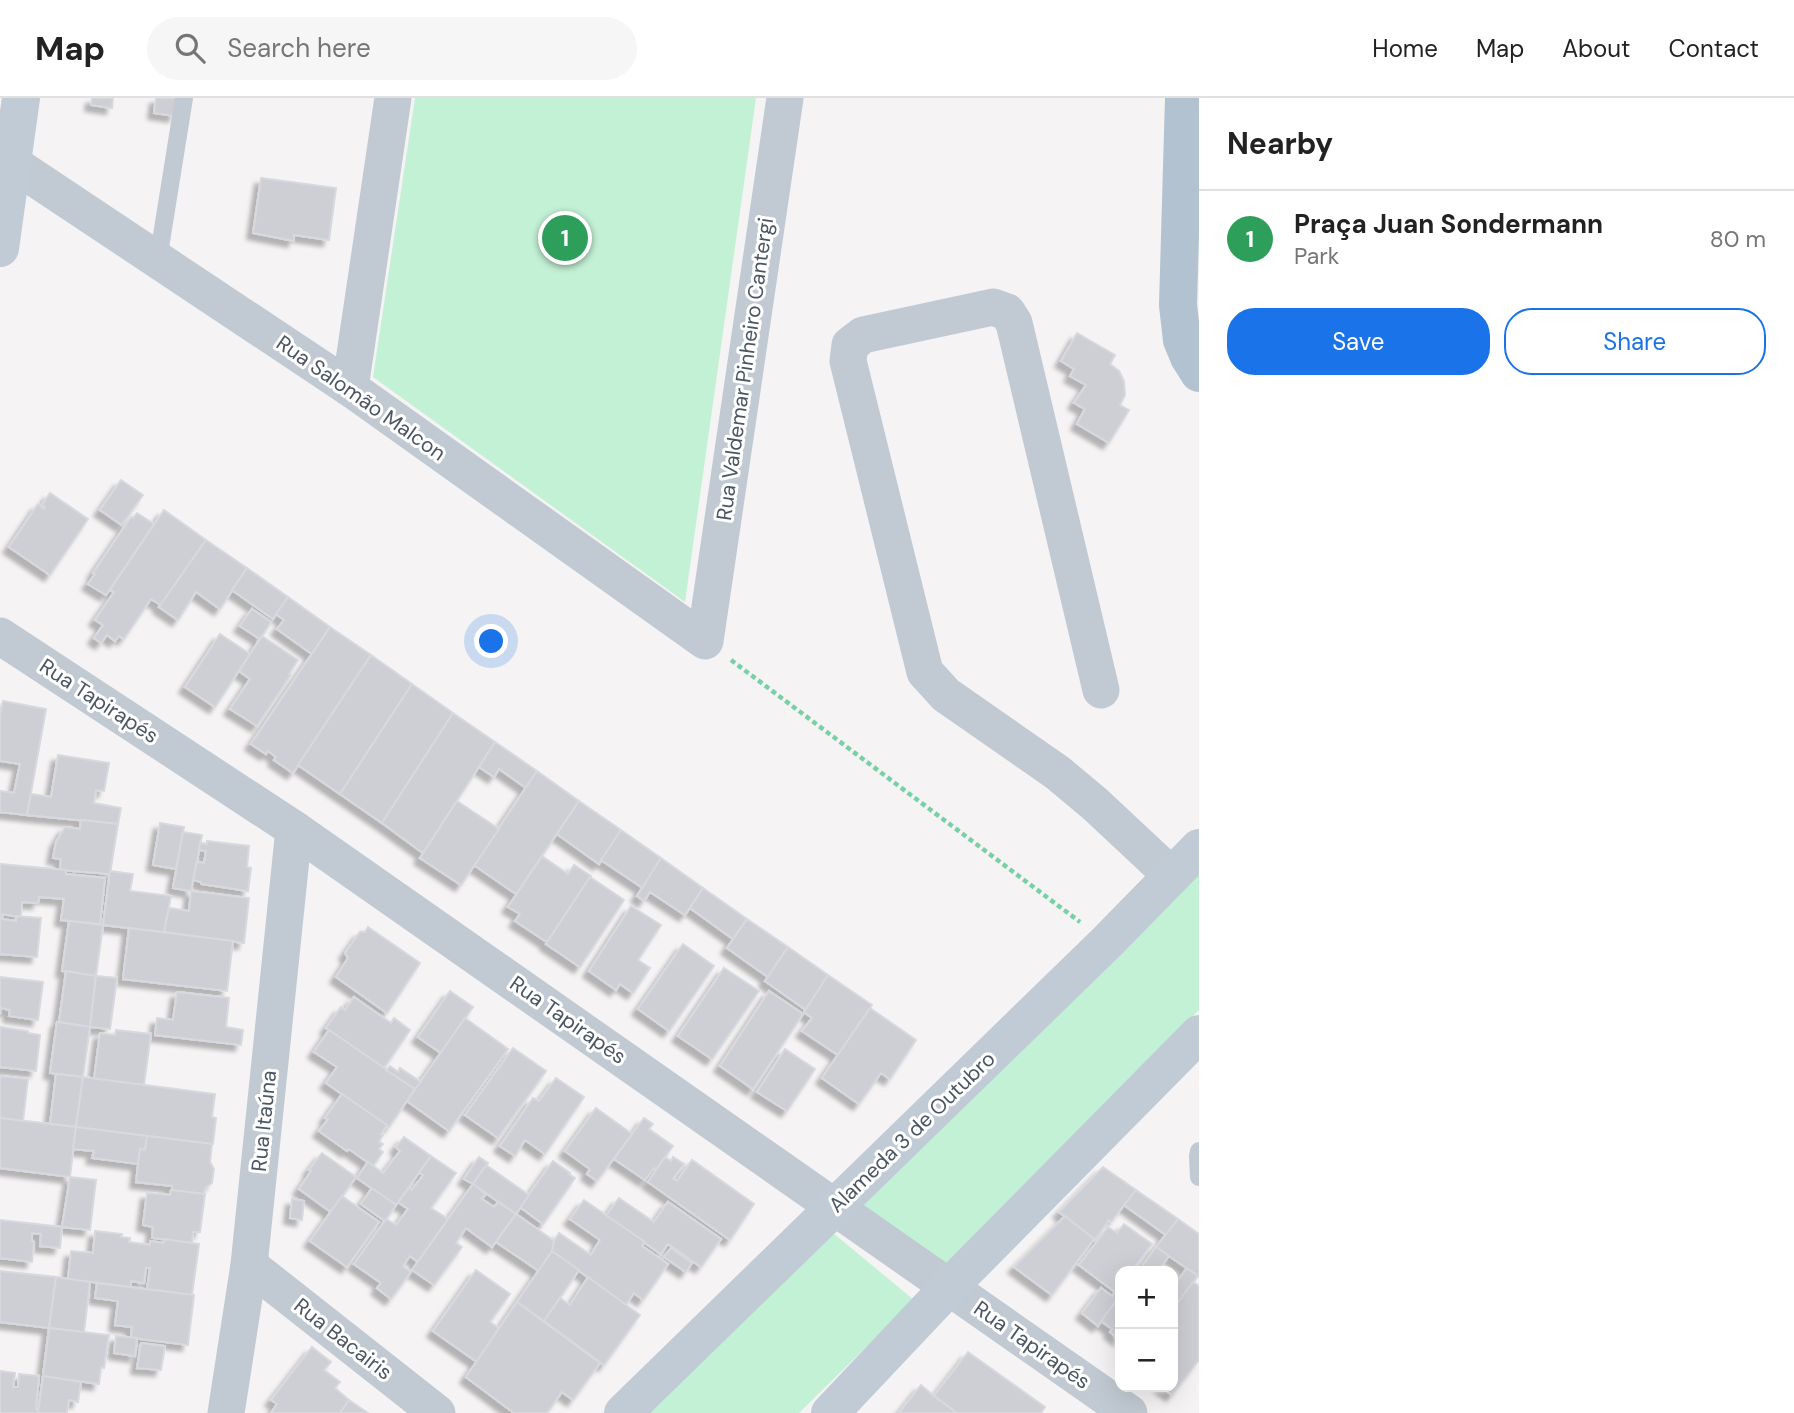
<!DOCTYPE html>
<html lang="en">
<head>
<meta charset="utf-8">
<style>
	body { margin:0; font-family:"DM Sans",sans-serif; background:#f6f6f6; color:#222 }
	.controls { position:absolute; right:21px; bottom:21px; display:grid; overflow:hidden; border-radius:14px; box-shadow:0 7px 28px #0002 }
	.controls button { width:63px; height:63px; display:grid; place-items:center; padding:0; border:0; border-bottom:2px solid #e0e0e0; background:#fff; color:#222; font:35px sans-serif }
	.you { position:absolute; left:492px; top:544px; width:24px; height:24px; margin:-18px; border:5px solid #fff; border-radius:50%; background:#1a73e8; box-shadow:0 0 0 10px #1a73e833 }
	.badge { display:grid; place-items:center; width:46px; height:46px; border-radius:50%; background:#1a73e8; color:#fff; font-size:23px; font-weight:700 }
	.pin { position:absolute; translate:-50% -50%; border:4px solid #fff; box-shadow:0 2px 7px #0006 }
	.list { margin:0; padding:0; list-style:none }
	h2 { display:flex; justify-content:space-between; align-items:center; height:91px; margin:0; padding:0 28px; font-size:30px }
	h2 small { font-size:23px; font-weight:400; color:#767676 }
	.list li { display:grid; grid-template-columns:46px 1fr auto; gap:21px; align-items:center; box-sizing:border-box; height:98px; padding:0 28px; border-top:2px solid #e0e0e0 }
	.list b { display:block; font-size:26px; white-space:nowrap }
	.list p { margin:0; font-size:23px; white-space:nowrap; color:#767676 }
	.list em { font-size:23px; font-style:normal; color:#767676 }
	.actions { display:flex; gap:14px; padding:21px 28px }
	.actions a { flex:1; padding:16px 0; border:2px solid #1a73e8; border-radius:28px; text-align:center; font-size:24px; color:#1a73e8 }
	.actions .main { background:#1a73e8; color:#fff }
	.icon { flex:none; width:38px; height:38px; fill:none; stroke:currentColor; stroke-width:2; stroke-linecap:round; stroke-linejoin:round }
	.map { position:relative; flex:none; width:1199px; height:1315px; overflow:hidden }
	header { display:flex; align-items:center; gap:42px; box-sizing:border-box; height:98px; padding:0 35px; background:#fff; border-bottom:2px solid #e0e0e0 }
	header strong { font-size:33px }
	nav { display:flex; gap:38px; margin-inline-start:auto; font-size:24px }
	.search { width:490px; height:63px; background:#f6f6f6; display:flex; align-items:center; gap:18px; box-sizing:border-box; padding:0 24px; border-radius:38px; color:#767676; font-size:26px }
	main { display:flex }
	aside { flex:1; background:#fff }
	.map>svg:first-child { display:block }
	.green { fill:#c3f1d5 }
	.building { fill:#cdcfd5; stroke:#d7d9de; stroke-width:2; filter:url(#shadow) }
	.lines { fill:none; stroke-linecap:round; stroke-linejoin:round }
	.path { stroke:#7ad0a6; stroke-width:4.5; stroke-dasharray:5 3.5; stroke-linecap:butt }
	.lane { stroke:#c1cad2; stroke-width:18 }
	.street { stroke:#c1cad2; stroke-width:37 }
	.secondary { stroke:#c1cbd6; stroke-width:38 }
	.primary { stroke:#b3c2d1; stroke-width:38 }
	.labels { text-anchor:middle; stroke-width:6; stroke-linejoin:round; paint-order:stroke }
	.street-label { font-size:21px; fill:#4a5661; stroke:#fff }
</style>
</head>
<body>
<header>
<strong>Map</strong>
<div class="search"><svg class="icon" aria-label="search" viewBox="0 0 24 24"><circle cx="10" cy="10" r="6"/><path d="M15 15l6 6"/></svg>Search here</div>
<nav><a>Home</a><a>Map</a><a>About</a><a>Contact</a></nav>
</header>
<main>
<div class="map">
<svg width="1199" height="1315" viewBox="0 0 1199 1315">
	<defs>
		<filter id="shadow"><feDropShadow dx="-6" dy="6" stdDeviation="2" flood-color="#0004"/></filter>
	</defs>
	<rect width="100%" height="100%" fill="#f5f3f3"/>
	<g class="green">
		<path d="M415,0h341l-71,504 -312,-225z"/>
		<path d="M1199,767v145l-259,261 -81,-63z"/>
		<path d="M827,1130l87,72 -115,113h-150z"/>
	</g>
	<g class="building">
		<path d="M92,0h21l-1,10 -21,-3z"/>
		<path d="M156,0h24l-6,18 -20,-3z"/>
		<path d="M261,80l75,10 -7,52 -35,-5v6l-41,-8z"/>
		<path d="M1077,235l38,22 -5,9 9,7 5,10 1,14 -5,10 9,5 -20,33 -32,-19 8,-15 -11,-6 12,-18 -16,-9 4,-7 -13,-8z"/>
		<path d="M121,382l22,15 -21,30 -22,-15z"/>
		<path d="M50,395l38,26 -38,56 -41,-28 29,-43 6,5 1,-2 -3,-2z"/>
		<path d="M164,412l42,30 -45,65 -10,-6 -27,40 -5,-3 -4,5 -8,-6 -6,8 -7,-5 9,-13 -8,-5 19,-28 -4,-2z"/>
		<path d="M137,415l17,11 -48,71 -18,-11 7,-10 -2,-1 38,-56 2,1z"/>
		<path d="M206,442l41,28 -27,41 -24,-17 -18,28 -19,-13z"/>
		<path d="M247,470l41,29 -15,22 -41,-29z"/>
		<path d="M288,499l42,30 -18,27 -35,-25 7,-9 -8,-6z"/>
		<path d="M252,511l19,13 -11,17 -20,-13z"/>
		<path d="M330,529l41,28 -78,118 -19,-13 2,-3 -8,-6 -2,3 -15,-10z"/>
		<path d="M220,536l30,20 -35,53 -30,-20z"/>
		<path d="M262,538l36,24 -9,14 2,1 -34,51 -27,-17 20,-30 -11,-8z"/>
		<path d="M371,557l41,29 -72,110 -42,-29z"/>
		<path d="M412,586l41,29 -71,110 -42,-29z"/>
		<path d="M3,603l43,8 -19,106 -27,-3v-21l14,2 6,-29 -20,-3v-46z"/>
		<path d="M453,615l42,29 -72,111 -41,-30z"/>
		<path d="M495,644l42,29 -11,17 -27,-19 -5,8 -15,-10z"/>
		<path d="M58,657l51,8 -5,28 -8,-1 -2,13 27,5 -3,16 -91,-9 4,-21 20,3z"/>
		<path d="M537,673l42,30 -63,93 -42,-29z"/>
		<path d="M457,703l42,28 -38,56 -41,-27z"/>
		<path d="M579,703l42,29 -22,34 -42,-30z"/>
		<path d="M81,722l37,4 -8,50 -50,-4 1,-11 -8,-1 3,-16 9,-15 15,2z"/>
		<path d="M160,725l24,4 -8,42 -23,-4z"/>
		<path d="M621,732l40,28 -18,30 -42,-28z"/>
		<path d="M183,734l19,3 -11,56 -18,-3z"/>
		<path d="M207,743l42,5 -2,21 4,1 -3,23 -47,-7v-2l-8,-2 4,-18 7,1 2,-12 -7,-1 1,-7 7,1z"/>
		<path d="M542,758l26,18 6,-9 17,11 -44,66 -32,-21 5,-7 -12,-7z"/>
		<path d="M661,760l42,30 -18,27 -35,-23 -6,9 -7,-5z"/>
		<path d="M0,766l66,6v4l39,4 -5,46 -39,-4 3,-21 -25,-2 -1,6 -16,-1 -1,15 -21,-3z"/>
		<path d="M110,773l23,3 -3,17 41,5 -7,36 -61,-7z"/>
		<path d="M590,779l34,23 -44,67 -34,-23z"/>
		<path d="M703,790l44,31 -14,20 -43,-31z"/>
		<path d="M191,793l58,7 -5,45 -80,-11 5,-24 20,3z"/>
		<path d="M631,808l30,19 -23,35 12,8 -17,25 -13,-9 -4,6 -27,-19z"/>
		<path d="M0,816l3,1 -1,4 14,2v-5l25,2 -4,39 -37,-3z"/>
		<path d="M747,821l41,28 -20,30 -41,-29z"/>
		<path d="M69,823l34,4 -7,51 -34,-5z"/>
		<path d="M368,829l52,36 -33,50 -51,-36 12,-19 -3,-5 15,-21h5z"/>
		<path d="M129,830l104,13 -6,50 -104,-12z"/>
		<path d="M683,846l31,22 -45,65 -31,-22z"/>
		<path d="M788,849l40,28 -22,35 -41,-29z"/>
		<path d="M724,870l35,23 -47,68 -34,-23z"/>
		<path d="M66,873l30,5 -6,51 -31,-5z"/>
		<path d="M828,877l44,30 -34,50 -36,-24 10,-13 -8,-6z"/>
		<path d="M96,878l21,2 -7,51 -20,-2z"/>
		<path d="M0,879l43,5 -5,38 -29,-4 1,-6 -9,-2 -1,6z"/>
		<path d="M450,893l23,16 -32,46 -23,-16z"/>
		<path d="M769,893l34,23 -50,75 -33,-23z"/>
		<path d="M177,894l52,6 -3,29 17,3 -2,15 -86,-10 2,-17 16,2z"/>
		<path d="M354,899l37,26 3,-5 16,12 -26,38 -58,-40 15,-21 4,3z"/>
		<path d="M870,910l46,32 -26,39 -9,-6 -22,31 -37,-26z"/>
		<path d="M465,920l43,31 -59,82 -42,-30z"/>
		<path d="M57,924l33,5 -7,50 -33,-4z"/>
		<path d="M0,929l28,4v2l12,2 -4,36 -36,-4z"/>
		<path d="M116,932l35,4 -7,51 -50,-6 6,-46 15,2z"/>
		<path d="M329,932l86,59 -26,38 -63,-44 11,-16 -23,-15z"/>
		<path d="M513,950l33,23 -48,67 -33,-23z"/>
		<path d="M785,951l30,20 -28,42 -30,-19z"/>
		<path d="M390,968l8,6 2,-4 21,14 -6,7 -29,-19z"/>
		<path d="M56,976l27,3 -7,50 -26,-3z"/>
		<path d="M0,978l28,3 -5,42 -23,-3z"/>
		<path d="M83,979l132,17 -3,23 4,1 -3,26 -137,-17z"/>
		<path d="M556,980l28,19 -39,57 -20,-14 -10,16 -15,-10 33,-48 6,3z"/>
		<path d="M342,996l45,31 -6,9 2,1 -4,7 4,2 -4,5 4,3 -10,14 -24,-17 -2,2 -28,-20 9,-12 -3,-1z"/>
		<path d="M596,1010l36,26 -35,47 -10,-7 3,-5 -25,-18z"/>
		<path d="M0,1020l76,9 -6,50 -70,-9z"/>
		<path d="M644,1020l9,6 -4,5 24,17 -17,24 -2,-2 -9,12 -31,-21z"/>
		<path d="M76,1029l71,9 -2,14 -5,-1 -2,15 -46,-6 2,-7 -21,-2z"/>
		<path d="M147,1038l65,8 -2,18 4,7 -2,14 -7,5 -1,6 -32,-4v-4l-36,-4 4,-33 5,1z"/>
		<path d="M404,1039l27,19 -35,49 -39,-27 11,-16 15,11 17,-22 -4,-4z"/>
		<path d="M322,1055l34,24 -25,35 -32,-23 12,-18 -2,-1z"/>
		<path d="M431,1058l25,17 -25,35 17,11 -30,43 -8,-6 -7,10 8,6 -20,27 -14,-11 4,-5 -27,-19 32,-45 10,6 12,-16 -10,-7 11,-14 3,2 11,-15 -4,-2z"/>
		<path d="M479,1059l9,6 -15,21 -9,-5z"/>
		<path d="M665,1059l6,4 2,-4 11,7 -11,15 4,2 15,-21 62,44 -24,36 -82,-58z"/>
		<path d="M553,1063l17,12 -1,1 6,4 -32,46 -23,-17z"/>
		<path d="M486,1067l43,30 -13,19 -43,-30z"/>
		<path d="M1103,1069l33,23 -25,32 -2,-2 -14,20 -36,-28z"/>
		<path d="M70,1079l26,3 -6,50 -28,-3z"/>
		<path d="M473,1086l13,10 -4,5 12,8 4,-5 18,12 -24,33 -26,-19 -10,15 6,4 -28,38 -22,-15z"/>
		<path d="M372,1090l24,17 -11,16 -24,-17z"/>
		<path d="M171,1092l34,4 -5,38h-7l-1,11 -40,-5 1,-11 -10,-2 4,-32 23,2z"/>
		<path d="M1136,1092l42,29 -12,16 -42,-30z"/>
		<path d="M342,1098l37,26 -32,45 -37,-26z"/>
		<path d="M619,1100l35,24 14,-20 53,37 -20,28 -33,-23 -7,10 -55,-38z"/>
		<path d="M292,1101l12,2 -2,19 -12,-2z"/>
		<path d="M584,1102l61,42 -3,4 26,18 -25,36 -9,-7 -8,12 -74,-54 2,-10 5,-8 32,22 9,-15 -30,-21z"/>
		<path d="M516,1116l38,27 -2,10 -13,20 -43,-29z"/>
		<path d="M1065,1118l29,23 -42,56 -38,-28z"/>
		<path d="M1178,1121l21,15v40l-1,2 -42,-29z"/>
		<path d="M0,1122l62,7 -2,21 -20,-2 1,-12 -9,-1v8l2,1 -2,20 -32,-4z"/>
		<path d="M1124,1126l28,20 -18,24 4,3h-18v25l-22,30 -16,-13 19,-25 11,8 3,-4 -36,-27 29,-38 9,6z"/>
		<path d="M95,1133l27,3 -1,3 9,1 -1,4 21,3v-4l14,2 1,-4 34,5 -7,51 -45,-6 3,-21h-4l-2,15 -13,-2v6l-63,-8 3,-28 22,2z"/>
		<path d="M1156,1149l13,9 -11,15h-19z"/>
		<path d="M671,1150l21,15 -6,9 -22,-15z"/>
		<path d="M552,1153l27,19 -35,51 -27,-19z"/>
		<path d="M1187,1170l11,8 -25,33v-24l1,1z"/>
		<path d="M476,1172l34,24 -20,28 9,6 -22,34 -44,-31z"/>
		<path d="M0,1173l56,6 -7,51 -49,-6z"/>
		<path d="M56,1179l34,5 -6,50 -35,-4z"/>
		<path d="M588,1179l52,38 -36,50 -60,-44 16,-23 10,7z"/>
		<path d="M1193,1184l6,4v74l-27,35 -11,-8h12v-78z"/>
		<path d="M97,1185l97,12 -6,50 -57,-7 1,-11 -17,-2 3,-24 -23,-3z"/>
		<path d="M1120,1198v44l-10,-8 2,-3 -11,-8z"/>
		<path d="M517,1204l83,61 -27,37 -11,-8 -15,21h-33l-48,-36z"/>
		<path d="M49,1230l60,7 -5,33 -3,-1 -2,17 -56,-8z"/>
		<path d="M116,1238l21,2 -2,18 -21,-3z"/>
		<path d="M141,1245l24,3 -4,24 -24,-2z"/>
		<path d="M312,1249l19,15 -7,8 16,12 -5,6 14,12 -9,13h-69l6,-9 -6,-4z"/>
		<path d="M968,1254l77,55 -4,6h-84l-23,-17z"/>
		<path d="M0,1273l15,2 -2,14h5l1,-13 20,2 -3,33h2v4h-38z"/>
		<path d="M43,1278l38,6 -3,20 -9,-2 -2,13h-29z"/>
		<path d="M921,1287l13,11 23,17h-58z"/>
		<path d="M349,1302l19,13h-28z"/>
	</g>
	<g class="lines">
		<path class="path" d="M731,562l349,262"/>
		<g class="lane">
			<path d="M158,162l26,-162"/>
			<path d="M1199,1053l-1,5 1,21"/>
		</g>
		<g class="street">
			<path d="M12,65l338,225 355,253 80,-543"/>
			<path d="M350,290l43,-290"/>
			<path d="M0,538l294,193 835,584"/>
			<path d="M1101,592l-87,-367 -7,-11 -14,-5 -130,28 -13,10 -2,16 77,311 21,23 112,78 37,31 77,72"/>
			<path d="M249,1167l188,148"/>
			<path d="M226,1315l23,-148 45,-436"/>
		</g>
		<g class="secondary">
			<path d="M0,150l21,-150"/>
			<path d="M623,1315l484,-471 92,-94"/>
			<path d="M830,1315l119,-126 250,-253"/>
		</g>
		<path class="primary" d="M1184,0l-6,207 4,35 7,17 10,16"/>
	</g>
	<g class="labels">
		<g class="street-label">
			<text transform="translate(745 271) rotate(-82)" y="7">Rua Valdemar Pinheiro Cantergi</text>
			<text transform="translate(361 300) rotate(35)" y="7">Rua Salomão Malcon</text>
			<text transform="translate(99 603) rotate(33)" y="7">Rua Tapirapés</text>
			<text transform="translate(568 922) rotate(35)" y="7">Rua Tapirapés</text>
			<text transform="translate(264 1023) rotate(-84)" y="7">Rua Itaúna</text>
			<text transform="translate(912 1034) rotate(-44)" y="7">Alameda 3 de Outubro</text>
			<text transform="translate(343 1241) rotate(38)" y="7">Rua Bacairis</text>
			<text transform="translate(1032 1247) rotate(35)" y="7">Rua Tapirapés</text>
		</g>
	</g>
</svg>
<div class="controls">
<button>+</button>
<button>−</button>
</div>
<div class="you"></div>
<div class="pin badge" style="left:565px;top:140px;background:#2e9e5b">1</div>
</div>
<aside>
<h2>Nearby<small></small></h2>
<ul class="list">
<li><span class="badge" style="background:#2e9e5b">1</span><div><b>Praça Juan Sondermann</b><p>Park</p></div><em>80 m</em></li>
</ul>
<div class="actions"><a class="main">Save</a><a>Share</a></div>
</aside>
</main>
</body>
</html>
